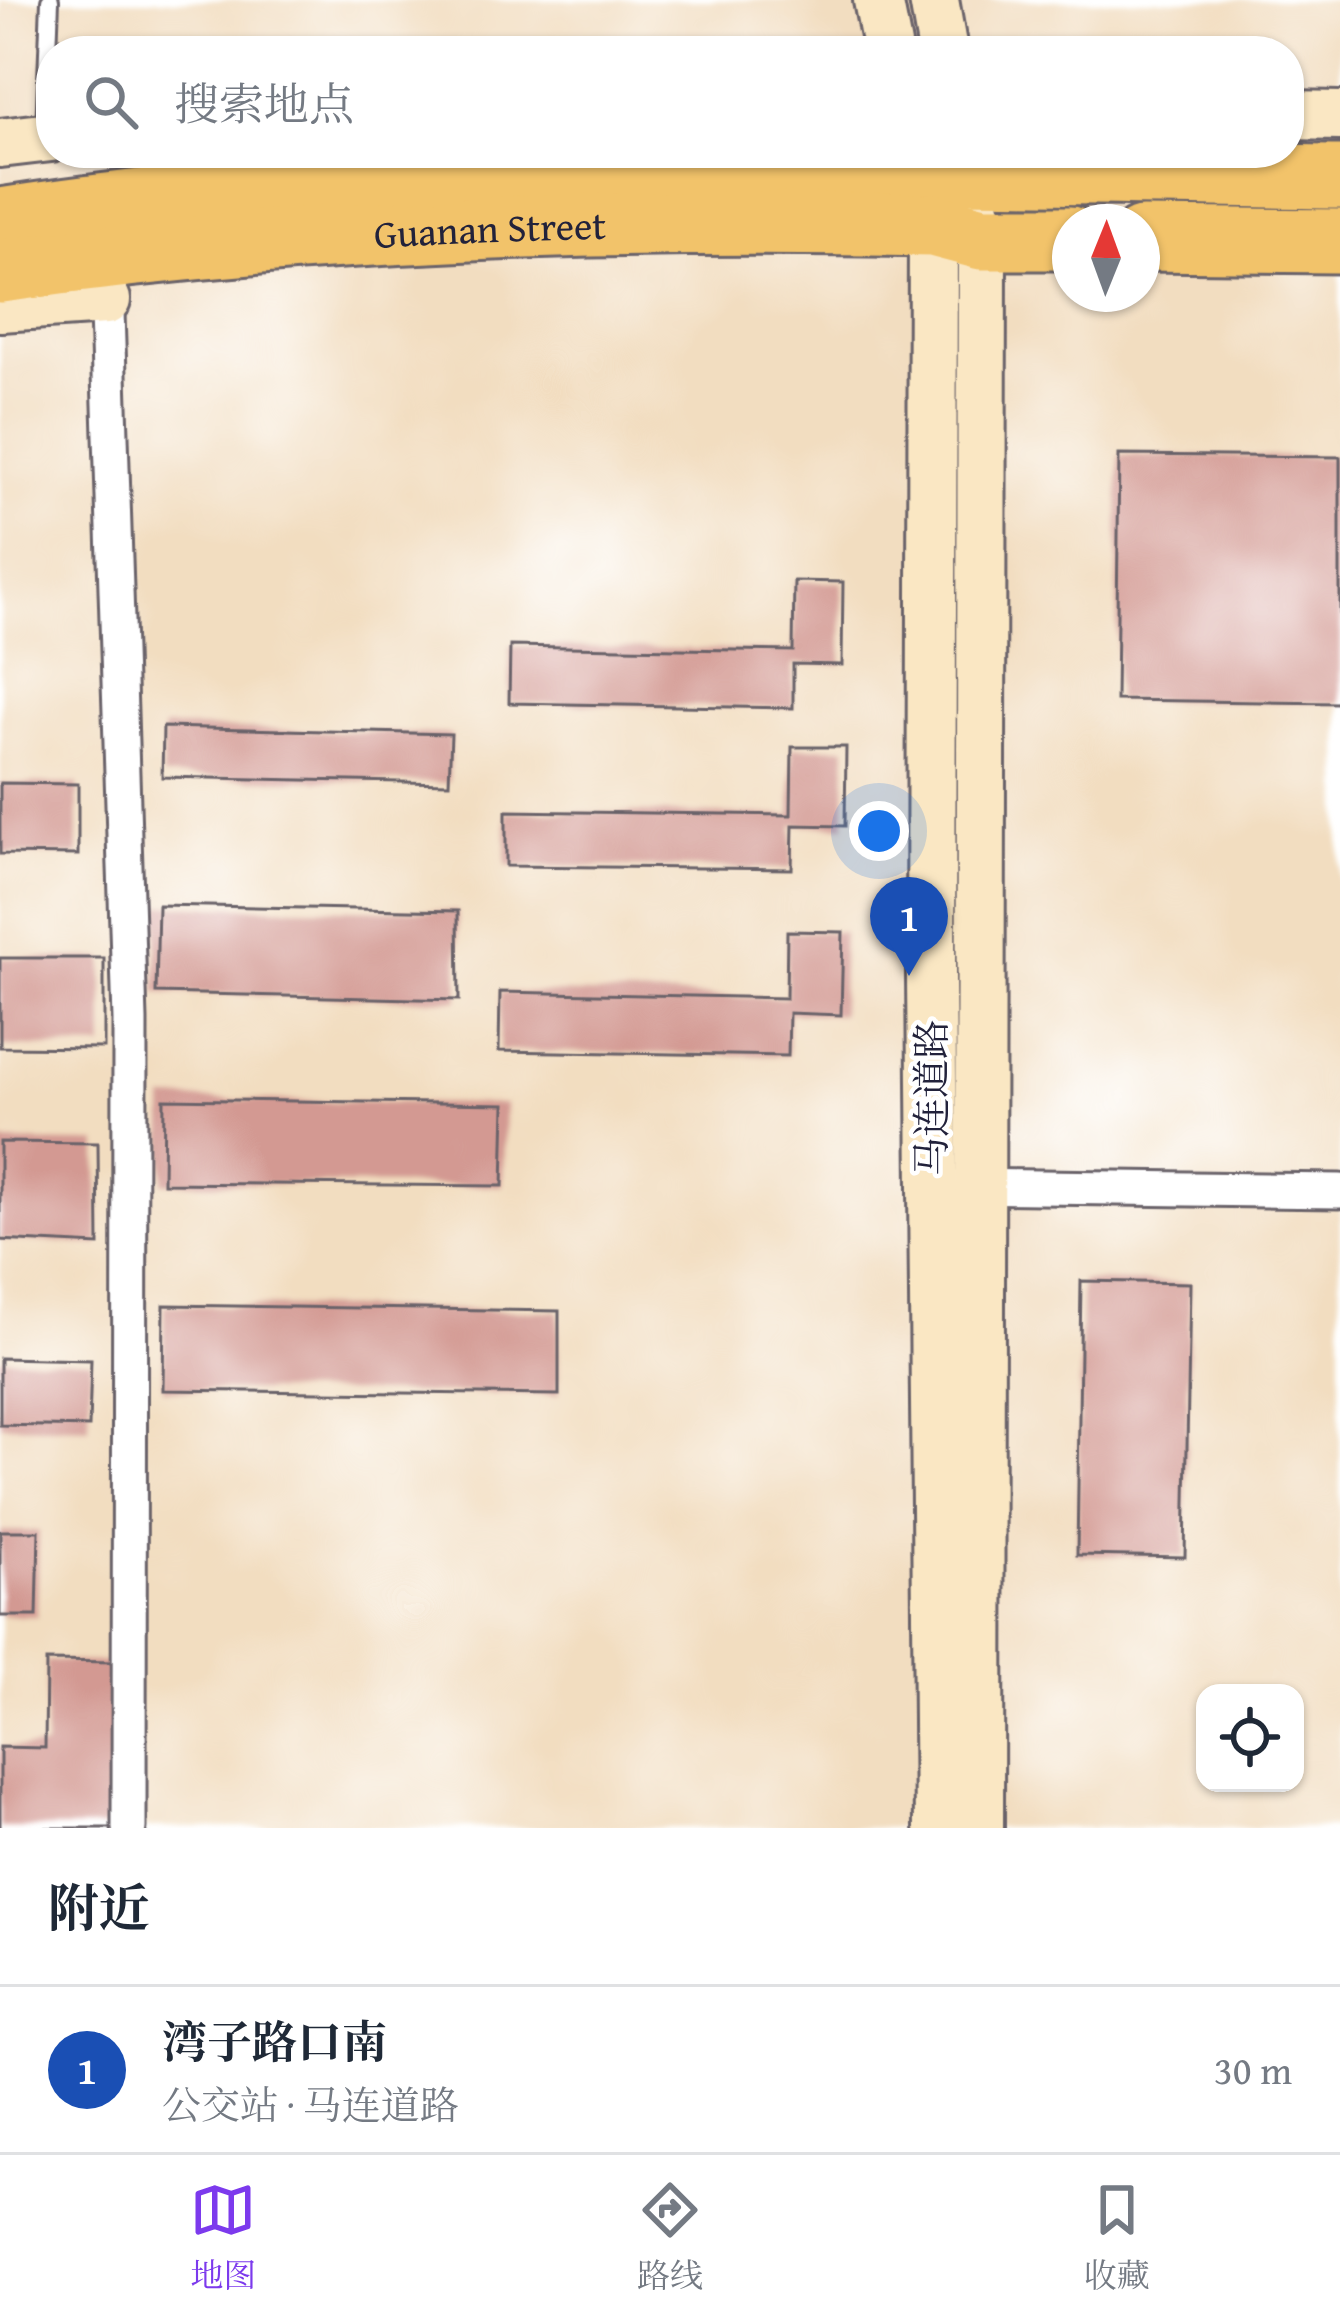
<!DOCTYPE html>
<html lang="zh">
<head>
<meta charset="utf-8">
<style>
	body { margin:0; font-family:"Gentium Book Plus","Noto Serif SC",serif; background:#f2f2f3; color:#1f2937 }
	.controls { position:absolute; right:36px; bottom:36px; display:grid; overflow:hidden; border-radius:24px; box-shadow:0 3px 9px #0004 }
	.controls button { width:108px; height:108px; display:grid; place-items:center; padding:0; border:0; border-bottom:3px solid #e0e1e3; background:#fff; color:#1f2937; font:60px sans-serif }
	.compass { position:absolute; left:1052px; top:204px; width:108px; height:108px; border-radius:50%; background:#fff; box-shadow:0 3px 9px #0004; rotate:1deg }
	.you { position:absolute; left:879px; top:831px; width:42px; height:42px; margin:-30px; border:9px solid #fff; border-radius:50%; background:#1a73e8; box-shadow:0 0 0 18px #1a73e833 }
	.badge { display:grid; place-items:center; width:78px; height:78px; border-radius:50%; background:#7c3aed; color:#fff; font-size:39px; font-weight:700 }
	.pin { position:absolute; translate:-50% -99px; filter:drop-shadow(0 3px 6px #0008) }
	.pin::after { content:''; position:absolute; top:63px; width:42px; height:36px; background:inherit; clip-path:polygon(0 0,100% 0,50% 100%) }
	.list { margin:0; padding:0; list-style:none }
	h2 { display:flex; justify-content:space-between; align-items:center; height:156px; margin:0; padding:0 48px; font-size:51px }
	h2 small { font-size:39px; font-weight:400; color:#747a83 }
	.list li { display:grid; grid-template-columns:78px 1fr auto; gap:36px; align-items:center; box-sizing:border-box; height:168px; padding:0 48px; border-top:3px solid #e0e1e3 }
	.list b { display:block; font-size:45px; white-space:nowrap }
	.list p { margin:0; font-size:39px; white-space:nowrap; color:#747a83 }
	.list em { font-size:39px; font-style:normal; color:#747a83 }
	.icon { flex:none; width:66px; height:66px; fill:none; stroke:currentColor; stroke-width:2; stroke-linecap:round; stroke-linejoin:round }
	.map { position:relative; flex:none; width:1340px; height:1828px; overflow:hidden }
	.search { position:absolute; background:#fff; box-shadow:0 3px 9px #0004; left:36px; right:36px; top:36px; height:132px; display:flex; align-items:center; gap:30px; box-sizing:border-box; padding:0 42px; border-radius:48px; color:#747a83; font-size:45px }
	.sheet { height:324px; background:#fff }
	nav { display:flex; justify-content:space-around; align-items:center; box-sizing:border-box; height:168px; border-top:3px solid #e0e1e3; background:#fff; font-size:33px; color:#747a83 }
	nav a { display:grid; justify-items:center; gap:6px }
	nav .on { color:#7c3aed }
	.map>svg:first-child { display:block }
	.building { fill:#d39992 }
	.lines { fill:none; stroke-linecap:round; stroke-linejoin:round }
	.lane-casing { stroke:#6b636a; stroke-width:22 }
	.street-casing { stroke:#6b636a; stroke-width:39 }
	.secondary-casing { stroke:#6b636a; stroke-width:54 }
	.highway-casing { stroke:#6b636a; stroke-width:69 }
	.lane { stroke:#fff; stroke-width:16 }
	.street { stroke:#fff; stroke-width:33 }
	.secondary { stroke:#fae7c3; stroke-width:48 }
	.highway { stroke:#f2c36a; stroke-width:63 }
	.labels { text-anchor:middle; stroke-width:9; stroke-linejoin:round; paint-order:stroke }
	.street-label { font-size:39px; fill:#22223b; stroke:#fff }
</style>
</head>
<body>
<div class="map">
<svg width="1340" height="1828" viewBox="0 0 1340 1828">
	<rect width="100%" height="100%" fill="#fff"/>
	<filter id="ink" filterUnits="userSpaceOnUse"><feTurbulence type="fractalNoise" baseFrequency=".00833" numOctaves="2"/><feDisplacementMap in="SourceGraphic" scale="24" xChannelSelector="R" yChannelSelector="G"/><feConvolveMatrix kernelMatrix="1 2 1 2 8 2 1 2 1" color-interpolation-filters="sRGB"/></filter>
	<filter id="wash" filterUnits="userSpaceOnUse"><feTurbulence type="fractalNoise" baseFrequency=".004" numOctaves="4" result="noise"/><feDisplacementMap in="SourceGraphic" scale="48" xChannelSelector="R" yChannelSelector="G"/><feGaussianBlur stdDeviation="2.7" result="paint"/><feColorMatrix in="noise" values="0 0 0 0 0 0 0 0 0 0 0 0 0 0 0 0 0 1.4 0 .05"/><feComposite in="paint" operator="in"/></filter>
	<g filter="url(#wash)">
		<rect width="100%" height="100%" fill="#f2ddc0"/>
		<g id="blocks">
			<g class="building">
				<path d="M1119,455l221,2v246l-224,-3z"/>
				<path d="M794,581l49,1 -1,83 -49,-1v44l-284,-5 1,-57 283,5z"/>
				<path d="M163,727l288,7 -2,49 -287,-6z"/>
				<path d="M792,747h54l-1,79 -52,-1 -1,44 -286,-3v-55l285,4z"/>
				<path d="M0,783l78,1v71l-78,-1z"/>
				<path d="M158,905l300,6 1,89 -303,-7z"/>
				<path d="M787,931l56,1 -2,83 -52,-2 -1,43 -289,-5 1,-59 286,6z"/>
				<path d="M0,958h104v90l-104,-1z"/>
				<path d="M164,1099l341,5 -2,82 -340,-3z"/>
				<path d="M0,1142l98,1 1,102 -99,-5z"/>
				<path d="M1081,1281l109,2 -5,274 -108,-2z"/>
				<path d="M164,1305l395,6v84l-396,-5z"/>
				<path d="M0,1358l91,2 -2,67 -89,-2z"/>
				<path d="M0,1531h39l-2,85h-37z"/>
				<path d="M46,1661l70,1 -2,166h-114v-81l45,1z"/>
			</g>
		</g>
	</g>
	<g filter="url(#ink)">
		<use href="#blocks" fill-opacity="0" stroke="#6b636a" stroke-width="3"/>
		<g class="lines">
			<defs>
				<path id="lane" d="M45,131l5,-131"/>
				<g id="street">
					<path d="M106,282l24,738 -1,808"/>
					<path d="M964,1186l376,5"/>
				</g>
				<g id="secondary">
					<path d="M878,0l10,51"/>
					<path d="M934,0l9,51"/>
					<path d="M1289,115l51,1"/>
					<path d="M0,143l51,-6"/>
					<path d="M925,196l8,29 -2,750 8,853"/>
					<path d="M975,208l7,30 -3,1590"/>
					<path d="M0,307l106,-7"/>
				</g>
				<g id="highway">
					<path d="M0,220c440,-69 896,-49 1340,-43"/>
					<path d="M1142,239l198,2"/>
					<path id="s1" d="M0,271c310,-44 620,-52 933,-46l49,13h88"/>
				</g>
			</defs>
			<use href="#lane" class="lane-casing"/>
			<use href="#street" class="street-casing"/>
			<use href="#secondary" class="secondary-casing"/>
			<use href="#highway" class="highway-casing"/>
			<use href="#lane" class="lane"/>
			<use href="#street" class="street"/>
			<use href="#secondary" class="secondary"/>
			<use href="#highway" class="highway"/>
		</g>
	</g>
	<g class="labels">
		<g class="street-label">
			<text dy="14" stroke="none"><textPath href="#s1" startOffset="492">Guanan Street</textPath></text>
			<text transform="translate(931 1098) rotate(-90)" y="14">马连道路</text>
		</g>
	</g>
</svg>
<div class="controls">
<button><svg class="icon" aria-label="locate" viewBox="0 0 24 24"><circle cx="12" cy="12" r="6"/><path d="M12 2v4M12 18v4M2 12h4M18 12h4"/></svg></button>
</div>
<svg class="compass" viewBox="-18 -18 36 36"><path d="M0-13l5 13h-10z" fill="#e53935"/><path d="M0 13l5-13h-10z" fill="#747a83"/></svg>
<div class="you"></div>
<div class="pin badge" style="left:909px;top:976px;background:#1a4fb4">1</div>
<div class="search"><svg class="icon" aria-label="search" viewBox="0 0 24 24"><circle cx="10" cy="10" r="6"/><path d="M15 15l6 6"/></svg>搜索地点</div>
</div>
<section class="sheet">
<h2>附近<small></small></h2>
<ul class="list">
<li><span class="badge" style="background:#1a4fb4">1</span><div><b>湾子路口南</b><p>公交站 · 马连道路</p></div><em>30 m</em></li>
</ul>
</section>
<nav>
<a class="on"><svg class="icon" aria-label="map" viewBox="0 0 24 24"><path d="M3 6l6-2 6 2 6-2v14l-6 2-6-2-6 2zM9 4v14M15 6v14"/></svg>地图</a>
<a><svg class="icon" aria-label="directions" viewBox="0 0 24 24"><path d="M12 3l9 9-9 9-9-9zM9 14v-3h6M13 9l2 2-2 2"/></svg>路线</a>
<a><svg class="icon" aria-label="saved" viewBox="0 0 24 24"><path d="M7 4h10v16l-5-4-5 4z"/></svg>收藏</a>
</nav>
</body>
</html>
